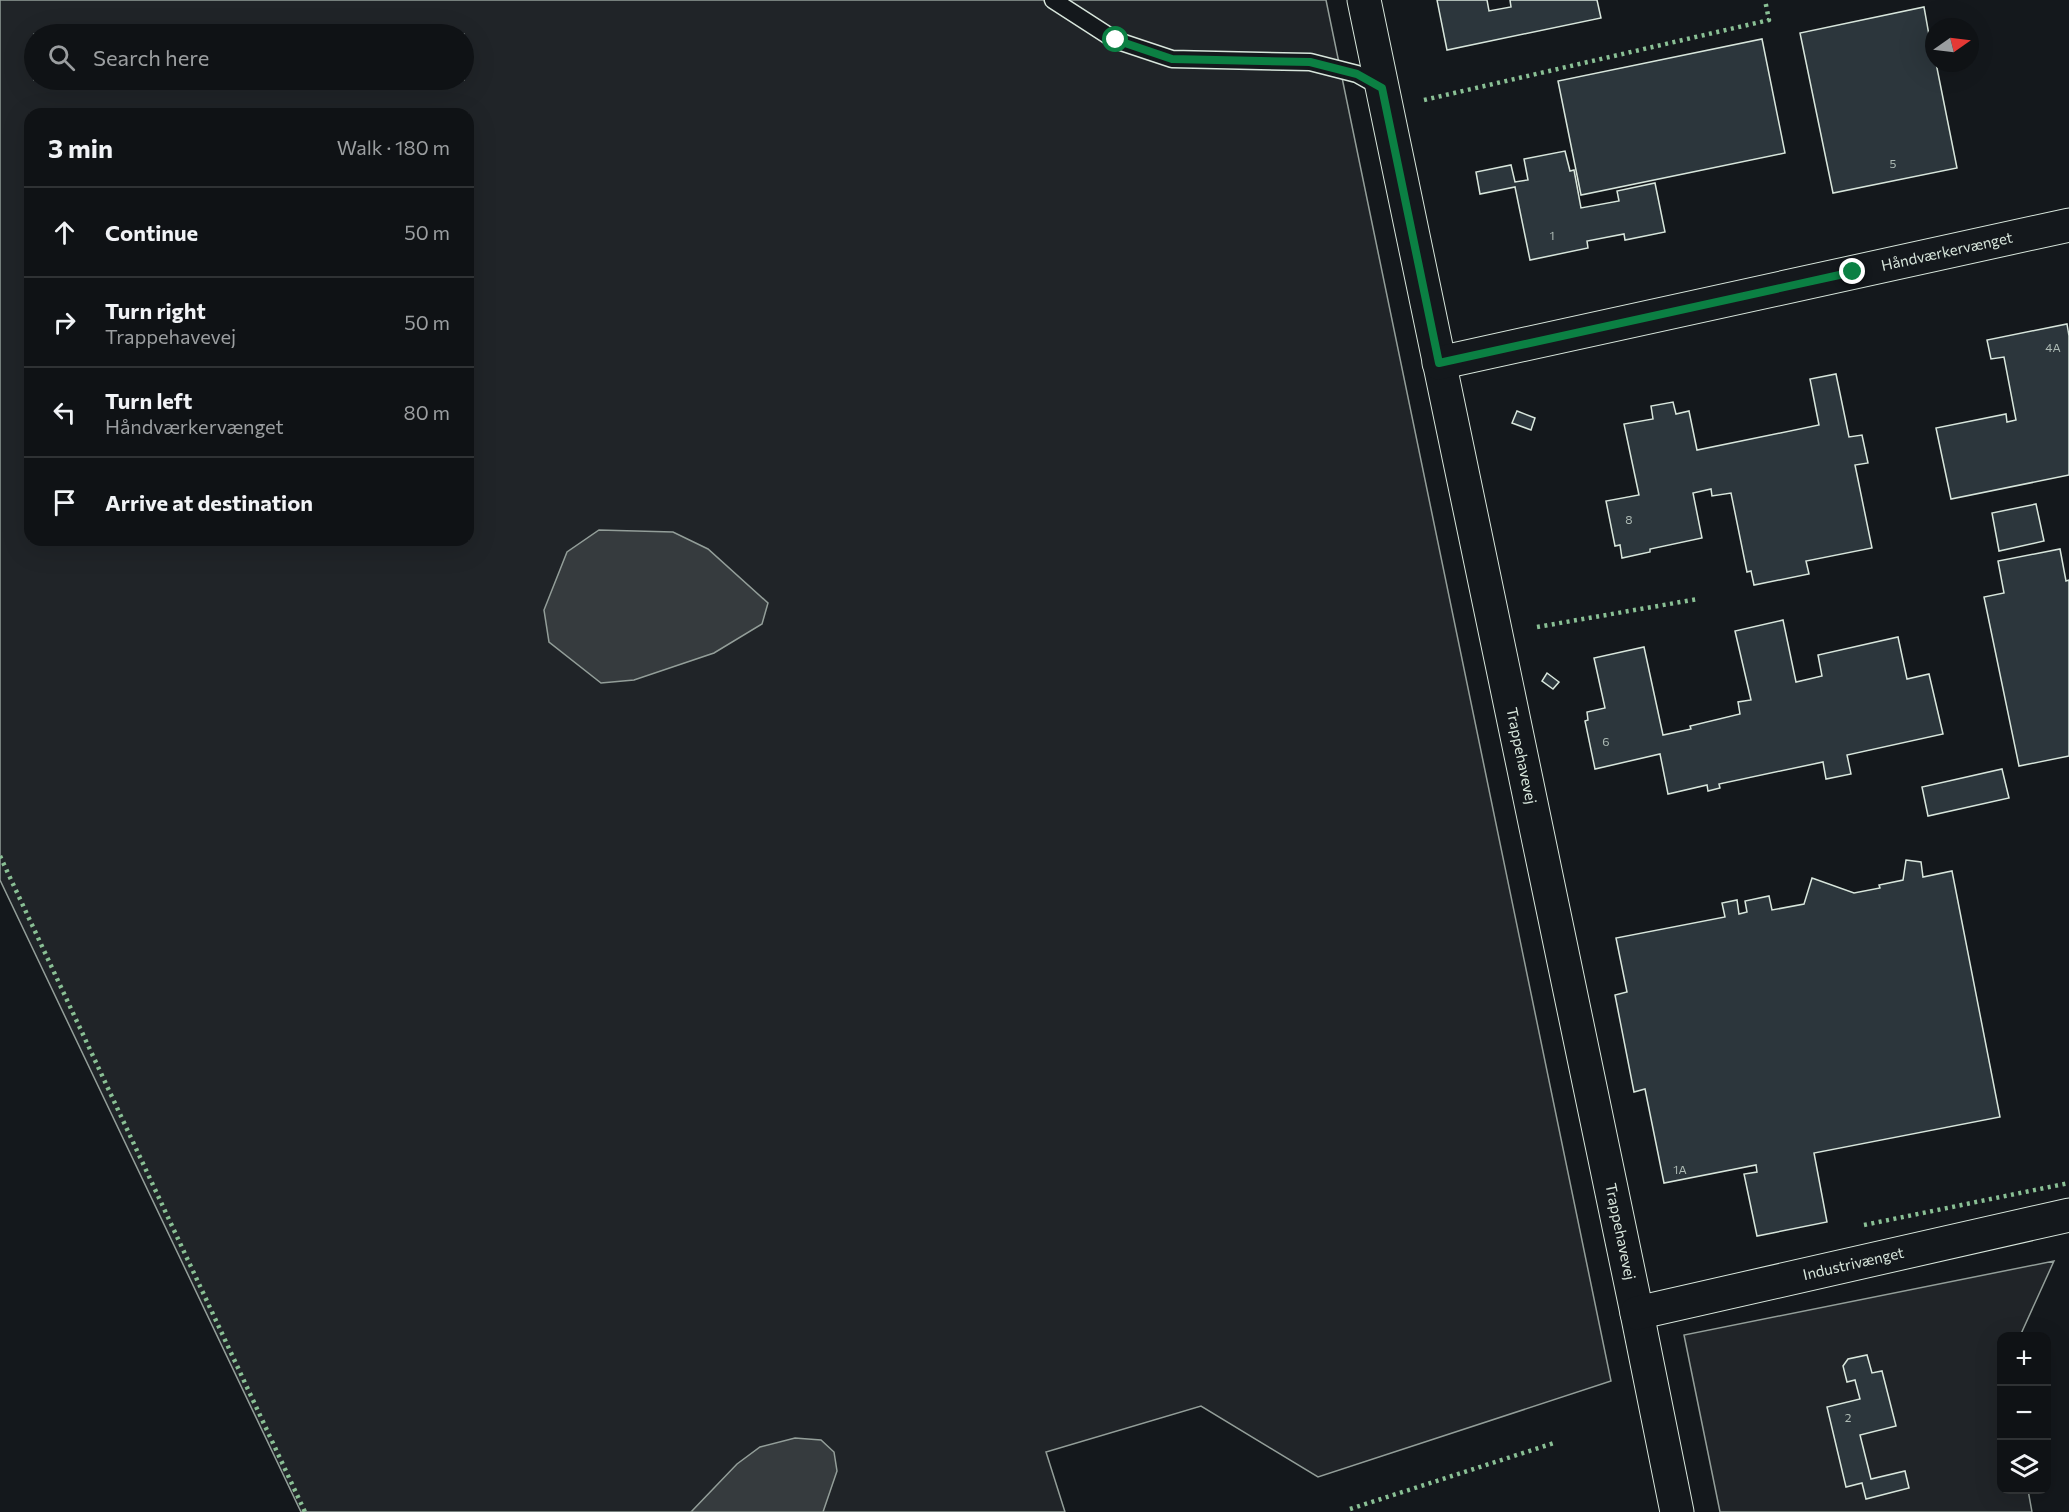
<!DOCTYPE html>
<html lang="en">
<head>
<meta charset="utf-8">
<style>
	body { margin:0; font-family:Commissioner,sans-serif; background:#181b1e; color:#f1f3f6 }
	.controls { position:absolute; right:18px; bottom:18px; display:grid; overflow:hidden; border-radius:12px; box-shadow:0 6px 24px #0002 }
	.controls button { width:54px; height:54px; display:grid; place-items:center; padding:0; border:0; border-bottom:2px solid #2f3234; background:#0f1215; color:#f1f3f6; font:30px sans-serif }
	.compass { position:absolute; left:1925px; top:18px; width:54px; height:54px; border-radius:50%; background:#0f1215; box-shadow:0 6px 24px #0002; rotate:76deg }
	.stop { position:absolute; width:18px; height:18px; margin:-14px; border:4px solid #0b8043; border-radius:50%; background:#fff }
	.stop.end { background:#0b8043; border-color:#fff; box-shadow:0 2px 6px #0008 }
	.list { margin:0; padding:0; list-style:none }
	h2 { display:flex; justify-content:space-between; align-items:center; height:78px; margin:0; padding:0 24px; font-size:26px }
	h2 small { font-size:20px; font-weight:400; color:#9b9ea0 }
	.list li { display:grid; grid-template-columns:39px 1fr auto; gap:18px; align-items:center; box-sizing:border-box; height:90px; padding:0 24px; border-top:2px solid #2f3234 }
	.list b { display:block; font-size:22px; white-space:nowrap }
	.list p { margin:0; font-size:20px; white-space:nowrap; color:#9b9ea0 }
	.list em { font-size:20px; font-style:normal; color:#9b9ea0 }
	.icon { flex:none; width:33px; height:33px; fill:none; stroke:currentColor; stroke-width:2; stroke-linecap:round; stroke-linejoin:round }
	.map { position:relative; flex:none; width:2069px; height:1512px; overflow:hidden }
	.search { position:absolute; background:#0f1215; box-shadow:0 6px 24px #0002; left:24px; top:24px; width:450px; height:66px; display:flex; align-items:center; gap:15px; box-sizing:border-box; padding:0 21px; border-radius:33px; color:#9b9ea0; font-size:22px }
	.panel { position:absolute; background:#0f1215; box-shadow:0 6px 24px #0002; left:24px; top:108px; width:450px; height:438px; border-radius:18px }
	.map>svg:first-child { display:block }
	.green { fill:#202428; stroke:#939e99; stroke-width:1.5; fill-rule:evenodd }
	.water { fill:#363b3e; stroke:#939e99; stroke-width:1.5 }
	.building { fill:#2c363c; stroke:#d8e6dc; stroke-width:1.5 }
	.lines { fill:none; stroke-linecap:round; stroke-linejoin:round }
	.lane-casing { stroke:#d8e6dc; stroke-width:19 }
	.street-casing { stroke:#d8e6dc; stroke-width:35 }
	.lane { stroke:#14181c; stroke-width:16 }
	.street { stroke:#14181c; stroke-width:33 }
	.hedge { stroke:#8ac095; stroke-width:4.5; stroke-dasharray:3 4.5; stroke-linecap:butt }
	.route { stroke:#0b8043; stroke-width:8 }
	.labels { text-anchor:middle; stroke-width:4.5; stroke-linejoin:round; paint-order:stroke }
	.number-label { font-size:12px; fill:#adbab4 }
	.street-label { font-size:15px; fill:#d8e6dc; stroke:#14181c }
</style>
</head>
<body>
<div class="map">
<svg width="2069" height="1512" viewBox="0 0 2069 1512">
	<rect width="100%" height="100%" fill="#14181c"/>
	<g class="green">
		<path d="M0,0h1326l285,1381 -293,96 -117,-71 -155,46 19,60h-764l-301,-632zM34,34h430v46h-430zM30,114h438v426h-438z"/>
		<path d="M2054,1261l-34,75h-18v154h26l4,22h-312l-36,-177z"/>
	</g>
	<g class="water">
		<path d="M599,530l74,2 35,17 60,54 -6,21 -48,29 -80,27 -33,3 -52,-41 -5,-32 23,-58z"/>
		<path d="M795,1438l26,2 13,12 3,19 -14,41h-132l46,-48 23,-17z"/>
	</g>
	<g class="building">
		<path d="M1437,0h50l2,11 22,-4 -1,-7h87l4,18 -154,32z"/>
		<path d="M1924,7l10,56h2l21,105 -124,25 -33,-160z"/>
		<path d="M1762,39l23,114 -204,42 -23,-114z"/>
		<path d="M1565,151l5,20 4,-1 7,38 38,-7 -2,-10 38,-8 10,49 -40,8 -1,-6 -37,7 1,7 -58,12 -15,-73 -35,7 -4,-22 35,-7 4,17 13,-2 -4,-21z"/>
		<path d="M2067,324l2,12v139l-118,24 -15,-71 70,-14 1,8 9,-2 -12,-63 -13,2 -4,-19z"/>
		<path d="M1836,374l13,63 13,-2 6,28 -13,2 17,83 -66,13 3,13 -55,11 -3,-14 -4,1 -16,-79 -19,3 -1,-7 -18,4 9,45 -52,11v3l-28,6 -2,-13 -5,1 -9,-45 33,-6 -15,-71 29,-5 -2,-13 22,-4 3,12 13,-3 8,39 122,-25 -9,-46z"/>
		<path d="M1517,411l18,7 -4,12 -19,-7z"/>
		<path d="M2036,504l8,37 -45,10 -7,-38z"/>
		<path d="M2060,549l6,32 3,-1v176l-50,10 -35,-169 20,-4 -6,-32z"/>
		<path d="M1783,620l13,62 26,-6 -4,-21 80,-18 9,42 22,-5 14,60 -96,21 4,19 -25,5 -3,-17 -104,22 1,4 -12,3 -1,-6 -39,9 -8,-40 -65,15 -10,-48 3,-1 -1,-8 18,-4 -11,-50 50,-11 19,88 28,-6 -1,-3 50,-12 -2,-12 13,-2 -16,-69z"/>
		<path d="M1547,673l12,9 -6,7 -11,-8z"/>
		<path d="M2002,769l7,29 -81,18 -6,-29z"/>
		<path d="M1906,860l15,2 2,15 29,-6 48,246 -186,36 13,69 -70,14 -13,-62 13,-2 -1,-7 -92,18 -19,-94 -11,3 -19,-97 12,-3 -11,-54 109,-21 -3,-14 15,-3 2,14 8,-2 -2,-11 24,-5 3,14 32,-6 8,-26 42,15 26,-5 -1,-3 24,-5z"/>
		<path d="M1867,1355l5,18 10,-2 14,55 -36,9 11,44 34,-8 4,17 -43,11 -4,-16 -16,4 -19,-80 33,-8 -5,-19 -8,2 -4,-16 5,-7z"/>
	</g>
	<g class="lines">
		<defs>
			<path id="lane" d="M1053,0l62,40 57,19 138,3 47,12 25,14"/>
			<g id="street">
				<path id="s1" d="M1364,0l273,1313 40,199"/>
				<path id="s2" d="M1439,363l630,-138"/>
				<path id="s3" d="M1637,1313l432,-98"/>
			</g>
		</defs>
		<use href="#lane" class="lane-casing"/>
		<use href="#street" class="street-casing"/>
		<use href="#lane" class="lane"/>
		<use href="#street" class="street"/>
		<g class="hedge">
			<path d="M1424,100l345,-80 -4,-20"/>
			<path d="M1537,627l161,-28"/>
			<path d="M0,856l305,656"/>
			<path d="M1864,1225l205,-42"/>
			<path d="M1350,1509l204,-66"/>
		</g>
	</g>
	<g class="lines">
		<path class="route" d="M1116,40l56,19 138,3 47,12 25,14 57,275 414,-91"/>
	</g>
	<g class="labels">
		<g class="number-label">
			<text x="1893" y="168">5</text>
			<text x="1552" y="240">1</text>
			<text x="2053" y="352">4A</text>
			<text x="1629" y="524">8</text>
			<text x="1606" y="746">6</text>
			<text x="1680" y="1174">1A</text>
			<text x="1848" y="1422">2</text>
		</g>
		<g class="street-label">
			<text dy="5" stroke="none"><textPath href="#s2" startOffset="520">Håndværkervænget</textPath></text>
			<text dy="5" stroke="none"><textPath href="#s1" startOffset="772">Trappehavevej</textPath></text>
			<text dy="5" stroke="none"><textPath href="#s1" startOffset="1258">Trappehavevej</textPath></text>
			<text dy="5" stroke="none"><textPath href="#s3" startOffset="222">Industrivænget</textPath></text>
		</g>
	</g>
</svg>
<div class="controls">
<button>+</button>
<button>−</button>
<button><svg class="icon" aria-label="layers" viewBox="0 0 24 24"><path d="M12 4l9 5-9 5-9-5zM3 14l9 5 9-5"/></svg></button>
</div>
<svg class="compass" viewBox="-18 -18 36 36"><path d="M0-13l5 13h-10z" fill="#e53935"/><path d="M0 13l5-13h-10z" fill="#9b9ea0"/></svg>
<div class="stop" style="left:1116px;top:40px"></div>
<div class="stop end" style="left:1853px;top:272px"></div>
<div class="search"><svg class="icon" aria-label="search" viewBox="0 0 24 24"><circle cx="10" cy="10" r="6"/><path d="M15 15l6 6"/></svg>Search here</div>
<section class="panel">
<h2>3 min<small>Walk · 180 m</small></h2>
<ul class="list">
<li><svg class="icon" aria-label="ahead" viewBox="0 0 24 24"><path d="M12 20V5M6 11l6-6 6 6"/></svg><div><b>Continue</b></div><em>50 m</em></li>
<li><svg class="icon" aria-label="right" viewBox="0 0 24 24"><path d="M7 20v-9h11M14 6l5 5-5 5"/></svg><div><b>Turn right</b><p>Trappehavevej</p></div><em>50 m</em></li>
<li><svg class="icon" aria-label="left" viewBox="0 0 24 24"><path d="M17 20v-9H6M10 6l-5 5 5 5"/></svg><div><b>Turn left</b><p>Håndværkervænget</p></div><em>80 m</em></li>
<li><svg class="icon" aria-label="arrive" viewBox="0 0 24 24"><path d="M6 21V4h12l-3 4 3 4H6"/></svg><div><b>Arrive at destination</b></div></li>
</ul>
</section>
</div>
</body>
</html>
